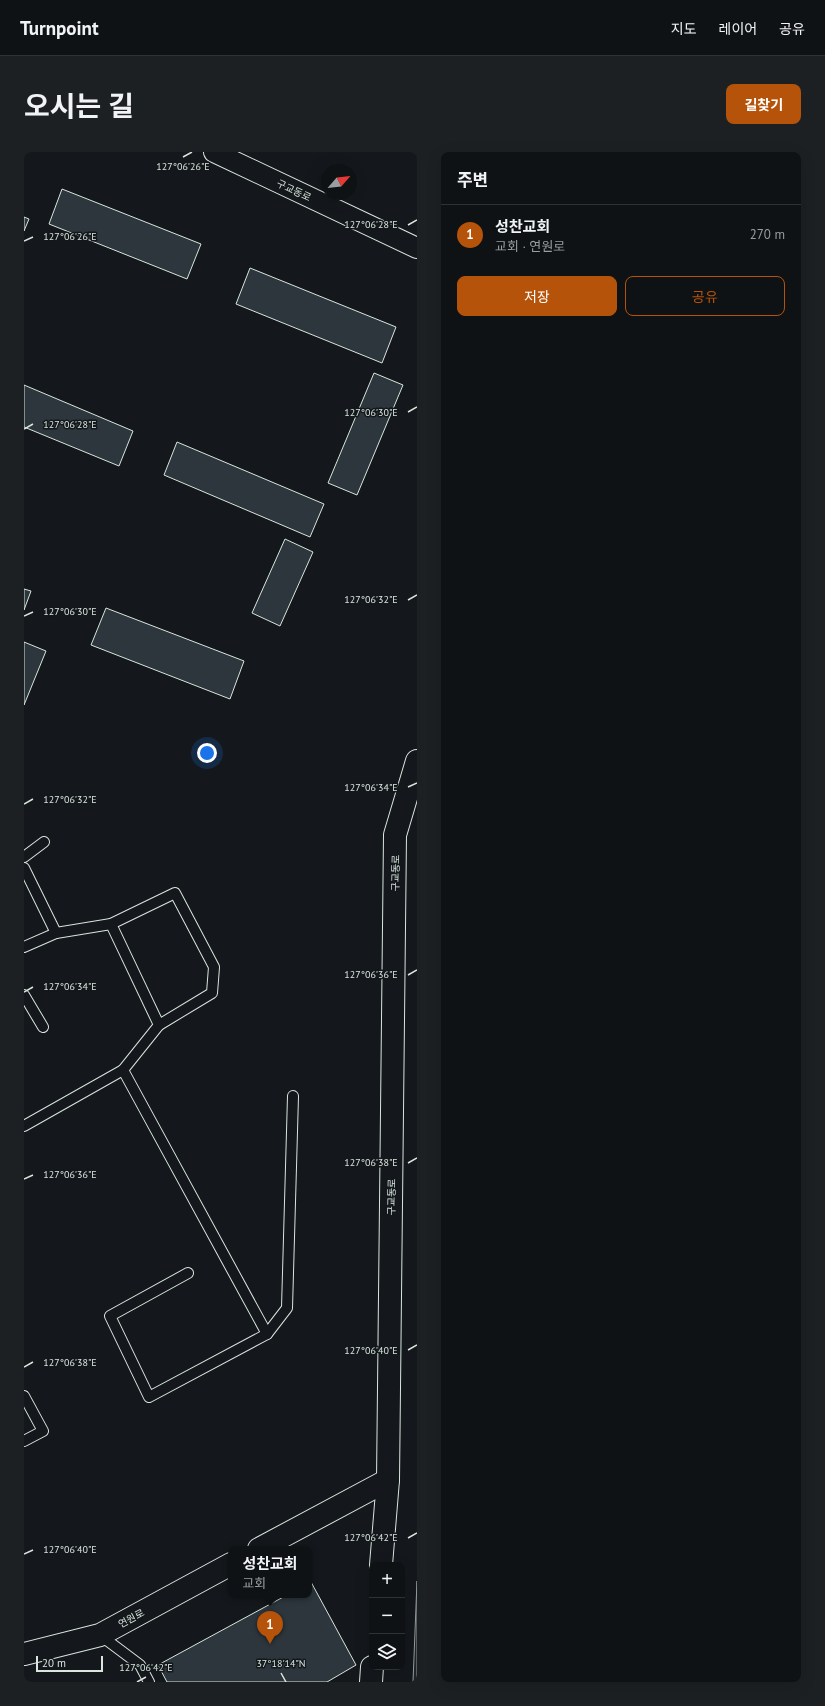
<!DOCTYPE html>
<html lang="ko">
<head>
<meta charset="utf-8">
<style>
	body { margin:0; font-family:"PT Sans","Noto Sans KR",sans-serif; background:#1d2022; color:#f1f3f6 }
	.controls { position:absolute; right:12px; bottom:12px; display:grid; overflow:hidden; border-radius:8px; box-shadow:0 4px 16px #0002 }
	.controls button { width:36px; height:36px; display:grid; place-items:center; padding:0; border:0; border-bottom:1px solid #2f3234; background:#0f1215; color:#f1f3f6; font:20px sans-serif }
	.compass { position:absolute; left:297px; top:12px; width:36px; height:36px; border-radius:50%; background:#0f1215; box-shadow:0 4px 16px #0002; rotate:62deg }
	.scale { position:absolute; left:12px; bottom:10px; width:67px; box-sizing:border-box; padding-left:4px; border:2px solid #d8e6dc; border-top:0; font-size:11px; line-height:14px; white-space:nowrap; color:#d8e6dc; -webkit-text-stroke:3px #14181c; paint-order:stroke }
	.you { position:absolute; left:183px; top:601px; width:14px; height:14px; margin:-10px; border:3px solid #fff; border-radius:50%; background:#1a73e8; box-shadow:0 0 0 6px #1a73e833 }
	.badge { display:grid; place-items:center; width:26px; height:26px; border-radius:50%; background:#b45309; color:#fff; font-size:13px; font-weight:700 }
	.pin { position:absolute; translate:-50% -33px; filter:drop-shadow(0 1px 2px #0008) }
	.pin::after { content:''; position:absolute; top:21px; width:14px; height:12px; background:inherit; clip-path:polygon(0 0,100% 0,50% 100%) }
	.popup { position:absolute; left:204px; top:1394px; width:84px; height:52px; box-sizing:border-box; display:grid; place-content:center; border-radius:8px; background:#0f1215; filter:drop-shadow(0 1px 3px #0005); font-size:13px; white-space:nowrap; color:#9b9ea0 }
	.popup b { font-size:15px; color:#f1f3f6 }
	.popup::after { content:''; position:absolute; left:50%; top:100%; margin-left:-8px; border:8px solid transparent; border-top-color:#0f1215 }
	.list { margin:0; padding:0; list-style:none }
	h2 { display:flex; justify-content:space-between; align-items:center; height:52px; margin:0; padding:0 16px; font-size:17px }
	h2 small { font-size:13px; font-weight:400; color:#9b9ea0 }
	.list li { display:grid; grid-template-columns:26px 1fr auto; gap:12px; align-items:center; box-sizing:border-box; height:60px; padding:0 16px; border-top:1px solid #2f3234 }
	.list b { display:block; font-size:15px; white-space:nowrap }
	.list p { margin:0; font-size:13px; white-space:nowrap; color:#9b9ea0 }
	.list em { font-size:13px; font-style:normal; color:#9b9ea0 }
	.actions { display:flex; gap:8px; padding:12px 16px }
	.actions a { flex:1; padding:9px 0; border:1px solid #b45309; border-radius:8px; text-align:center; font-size:14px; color:#b45309 }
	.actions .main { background:#b45309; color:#fff }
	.icon { flex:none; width:22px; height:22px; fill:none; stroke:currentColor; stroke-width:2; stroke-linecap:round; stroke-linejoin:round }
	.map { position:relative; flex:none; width:393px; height:1530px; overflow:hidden; border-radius:8px }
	header { display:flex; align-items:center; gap:24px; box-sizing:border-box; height:56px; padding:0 20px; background:#0f1215; border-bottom:1px solid #2f3234 }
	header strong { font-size:19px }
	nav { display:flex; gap:22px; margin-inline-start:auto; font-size:14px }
	.intro { display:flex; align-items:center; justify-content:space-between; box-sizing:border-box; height:96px; padding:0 24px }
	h1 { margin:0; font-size:28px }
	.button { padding:10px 18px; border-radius:8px; background:#b45309; color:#fff; font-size:14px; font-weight:700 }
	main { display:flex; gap:24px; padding:0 24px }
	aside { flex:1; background:#0f1215; border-radius:8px; box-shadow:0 4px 16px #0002 }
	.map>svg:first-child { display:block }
	.green { fill:#202428; stroke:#939e99 }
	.building { fill:#2c363c; stroke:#d8e6dc }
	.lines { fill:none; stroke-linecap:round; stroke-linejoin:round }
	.lane-casing { stroke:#d8e6dc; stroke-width:12 }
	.street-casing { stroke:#d8e6dc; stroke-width:22 }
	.secondary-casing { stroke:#d8e6dc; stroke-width:24 }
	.lane { stroke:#14181c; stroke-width:10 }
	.street { stroke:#14181c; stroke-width:20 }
	.secondary { stroke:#14181c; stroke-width:22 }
	.ticks { fill:none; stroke:#d8e6dc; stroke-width:1.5 }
	.labels { text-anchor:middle; stroke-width:3; stroke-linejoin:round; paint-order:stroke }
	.street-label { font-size:10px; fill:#d8e6dc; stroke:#14181c }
	.ticks-label { font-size:10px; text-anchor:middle; fill:#d8e6dc; stroke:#14181c; stroke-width:3; stroke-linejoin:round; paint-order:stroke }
</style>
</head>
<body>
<header>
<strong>Turnpoint</strong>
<nav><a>지도</a><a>레이어</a><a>공유</a></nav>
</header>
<div class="intro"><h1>오시는 길</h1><a class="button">길찾기</a></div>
<main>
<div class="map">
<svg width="393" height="1530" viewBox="0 0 393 1530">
	<rect width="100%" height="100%" fill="#14181c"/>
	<path class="green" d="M393,1429v101h-4z"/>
	<g class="building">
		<path d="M38,37l139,55 -14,35 -138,-55z"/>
		<path d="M0,65l5,2 -5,12z"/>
		<path d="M226,116l146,59 -14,36 -146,-59z"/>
		<path d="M350,221l29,12 -46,110 -29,-12z"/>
		<path d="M0,233l109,46 -14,35 -95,-39z"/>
		<path d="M153,290l147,62 -14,33 -146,-62z"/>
		<path d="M261,387l28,13 -33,74 -28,-13z"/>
		<path d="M0,437l7,2 -7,19z"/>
		<path d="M82,456l138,53 -14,38 -139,-54z"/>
		<path d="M0,490l22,9 -22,54z"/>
		<path d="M287,1430l45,83 -29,17h-160l-9,-17 129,-70h22v-11z"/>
	</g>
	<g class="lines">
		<defs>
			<g id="lane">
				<path d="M0,705l20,-15"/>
				<path d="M0,716l32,65 55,-9 48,101 -36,45 -99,56"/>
				<path d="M87,772l64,-31 39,74 -2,26 -53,32"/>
				<path d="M0,795l32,-14"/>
				<path d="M0,843l19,32"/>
				<path d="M99,918l144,264"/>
				<path d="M164,1121l-78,43 39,81 118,-63 20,-26 6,-212"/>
				<path d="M0,1244l19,35 -19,10"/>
				<path d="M76,1483l40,30 9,17"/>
			</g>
			<path id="street" d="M190,0l203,96"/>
			<g id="secondary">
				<path d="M235,1397l129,-69"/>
				<path d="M357,1413l7,-85 7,-645 22,-74"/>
				<path d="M0,1502l76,-19 131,-71"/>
				<path d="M347,1530l1,-15"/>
			</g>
		</defs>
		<use href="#lane" class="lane-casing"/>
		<use href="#street" class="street-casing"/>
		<use href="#secondary" class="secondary-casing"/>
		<use href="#lane" class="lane"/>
		<use href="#street" class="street"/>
		<use href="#secondary" class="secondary"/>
	</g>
	<path class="ticks" d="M159,5l9,-5M384,73l9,-5M0,89l9,-4M384,260l9,-5M0,277l9,-5M384,448l9,-5M0,464l9,-4M384,635l9,-4M0,652l9,-5M384,823l9,-5M0,840l9,-5M384,1011l9,-5M0,1027l9,-4M384,1198l9,-5M0,1215l9,-5M384,1386l9,-5M0,1402l9,-4M257,1521l5,9M113,1530l9,-5"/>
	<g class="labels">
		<g class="street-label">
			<text transform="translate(270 38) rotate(25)" y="4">구교동로</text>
			<text transform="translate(371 721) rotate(-89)" y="4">구교동로</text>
			<text transform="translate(367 1045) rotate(-89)" y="4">구교동로</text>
			<text transform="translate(107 1466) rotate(-28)" y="4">연원로</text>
		</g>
	</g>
	<g class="ticks-label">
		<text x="159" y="18">127°06'26"E</text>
		<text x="347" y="76">127°06'28"E</text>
		<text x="46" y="88">127°06'26"E</text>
		<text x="347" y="264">127°06'30"E</text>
		<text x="46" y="276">127°06'28"E</text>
		<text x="347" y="451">127°06'32"E</text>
		<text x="46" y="463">127°06'30"E</text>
		<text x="347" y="639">127°06'34"E</text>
		<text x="46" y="651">127°06'32"E</text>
		<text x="347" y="826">127°06'36"E</text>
		<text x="46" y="838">127°06'34"E</text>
		<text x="347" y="1014">127°06'38"E</text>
		<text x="46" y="1026">127°06'36"E</text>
		<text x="347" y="1202">127°06'40"E</text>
		<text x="46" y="1214">127°06'38"E</text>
		<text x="347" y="1389">127°06'42"E</text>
		<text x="46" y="1401">127°06'40"E</text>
		<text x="257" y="1515">37°18'14"N</text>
		<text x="122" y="1519">127°06'42"E</text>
	</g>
</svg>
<div class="controls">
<button>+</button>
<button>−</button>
<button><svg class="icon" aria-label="layers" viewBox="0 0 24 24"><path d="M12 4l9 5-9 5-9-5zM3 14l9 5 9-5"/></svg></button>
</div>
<svg class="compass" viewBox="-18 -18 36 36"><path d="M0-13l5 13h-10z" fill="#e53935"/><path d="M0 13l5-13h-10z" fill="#9b9ea0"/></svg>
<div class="scale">20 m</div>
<div class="you"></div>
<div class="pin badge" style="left:246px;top:1492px">1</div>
<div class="popup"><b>성찬교회</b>교회</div>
</div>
<aside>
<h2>주변<small></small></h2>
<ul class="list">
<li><span class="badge">1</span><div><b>성찬교회</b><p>교회 · 연원로</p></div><em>270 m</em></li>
</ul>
<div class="actions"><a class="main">저장</a><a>공유</a></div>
</aside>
</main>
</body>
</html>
